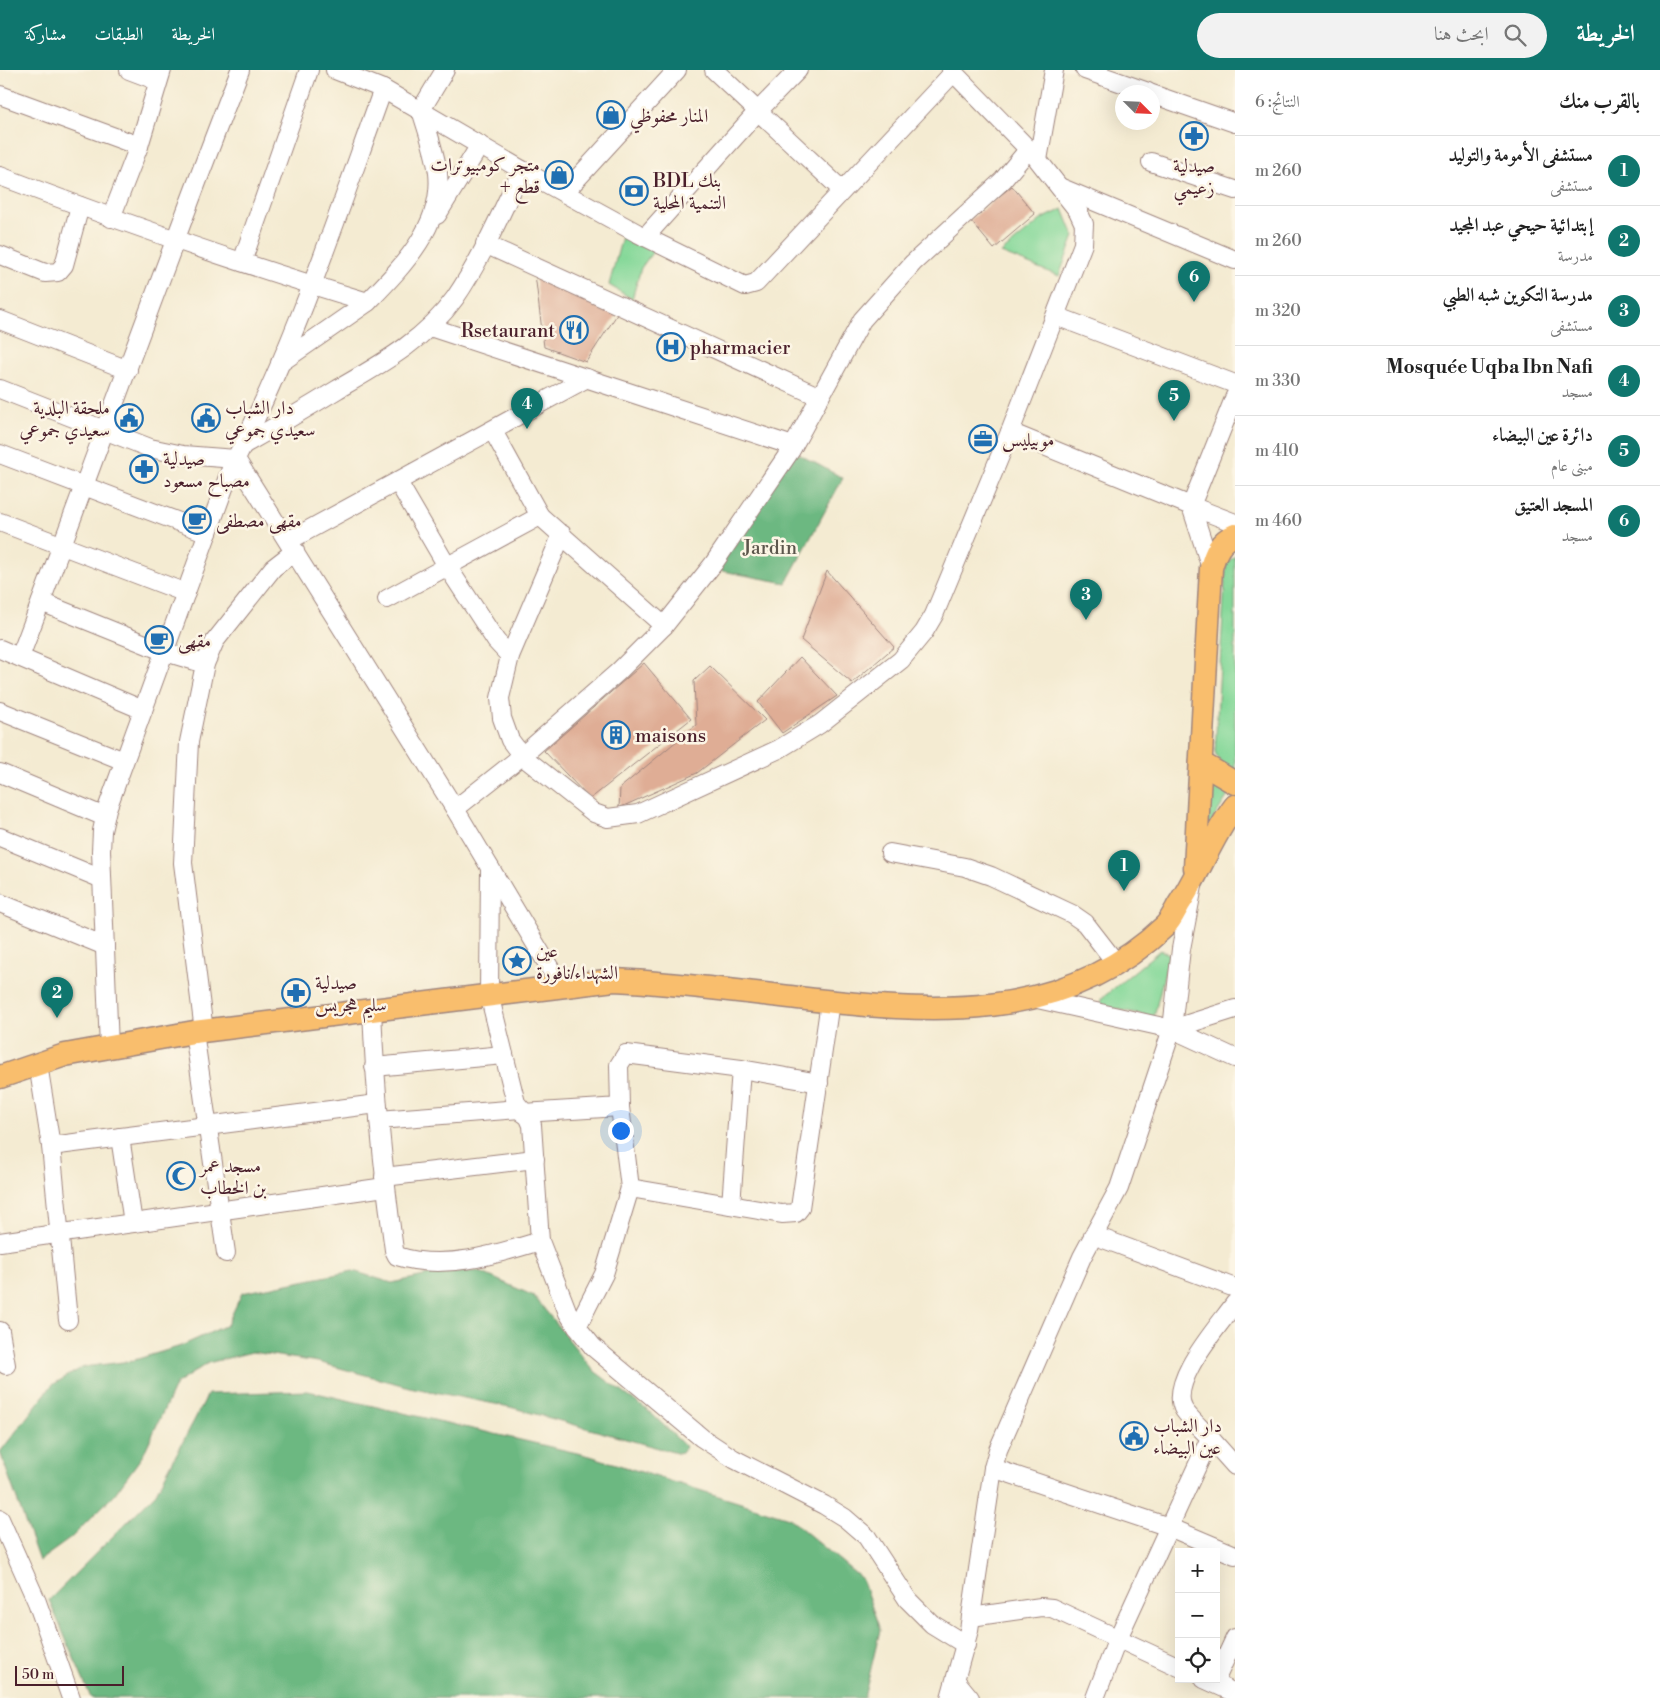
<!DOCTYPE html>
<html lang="ar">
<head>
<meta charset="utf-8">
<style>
	body { margin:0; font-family:"Libre Bodoni",Amiri,serif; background:#f2f2f2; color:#222; direction:rtl }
	.controls { position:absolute; right:15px; bottom:15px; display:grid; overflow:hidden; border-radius:0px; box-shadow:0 5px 20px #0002 }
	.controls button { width:45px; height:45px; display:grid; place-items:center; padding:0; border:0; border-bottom:1px solid #e0e0e0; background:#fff; color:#222; font:25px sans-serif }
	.compass { position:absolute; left:1115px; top:15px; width:45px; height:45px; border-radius:50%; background:#fff; box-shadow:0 5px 20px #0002; rotate:114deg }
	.scale { position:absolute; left:15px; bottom:12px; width:109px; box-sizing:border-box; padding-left:5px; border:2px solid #4a1f2b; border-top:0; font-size:14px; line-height:18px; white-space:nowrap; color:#4a1f2b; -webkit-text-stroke:4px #fcf5e5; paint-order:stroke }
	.you { position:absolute; left:620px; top:1060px; width:18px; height:18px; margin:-12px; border:4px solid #fff; border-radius:50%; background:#1a73e8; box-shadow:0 0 0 8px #1a73e833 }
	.badge { display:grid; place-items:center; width:32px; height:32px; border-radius:50%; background:#0f766e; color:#fff; font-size:16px; font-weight:700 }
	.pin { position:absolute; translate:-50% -41px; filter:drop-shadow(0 1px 2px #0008) }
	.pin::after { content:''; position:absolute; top:26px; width:18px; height:15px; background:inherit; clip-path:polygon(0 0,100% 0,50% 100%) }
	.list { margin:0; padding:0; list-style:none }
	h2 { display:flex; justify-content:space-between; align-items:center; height:65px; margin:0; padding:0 20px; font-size:21px }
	h2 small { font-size:16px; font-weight:400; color:#767676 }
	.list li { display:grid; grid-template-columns:32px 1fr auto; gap:15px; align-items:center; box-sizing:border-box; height:70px; padding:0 20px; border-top:1px solid #e0e0e0 }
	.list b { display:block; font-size:19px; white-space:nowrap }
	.list p { margin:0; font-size:16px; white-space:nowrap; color:#767676 }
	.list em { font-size:16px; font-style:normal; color:#767676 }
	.icon { flex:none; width:28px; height:28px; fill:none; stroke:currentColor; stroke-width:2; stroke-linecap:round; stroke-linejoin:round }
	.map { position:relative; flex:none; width:1235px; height:1628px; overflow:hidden; direction:ltr }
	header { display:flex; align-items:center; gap:30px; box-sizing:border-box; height:70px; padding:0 25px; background:#0f766e; color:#fff }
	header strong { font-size:24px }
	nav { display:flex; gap:28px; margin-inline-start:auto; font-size:18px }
	.search { width:350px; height:45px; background:#f2f2f2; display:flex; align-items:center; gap:12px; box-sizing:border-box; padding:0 18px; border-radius:28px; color:#767676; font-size:19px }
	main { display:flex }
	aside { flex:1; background:#fff }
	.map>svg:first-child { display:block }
	.green { fill:#85d899; stroke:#687c62 }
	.forest { fill:#6cb881; stroke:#5b6c56 }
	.building { fill:#dfad95 }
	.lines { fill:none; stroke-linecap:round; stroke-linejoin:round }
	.minor-casing { stroke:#9f857e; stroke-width:20 }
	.major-casing { stroke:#9f857e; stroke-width:25 }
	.minor { stroke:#fff; stroke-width:18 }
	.major { stroke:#f9be6d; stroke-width:22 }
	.labels { text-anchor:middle; stroke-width:5; stroke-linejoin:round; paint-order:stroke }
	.poi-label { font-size:19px; fill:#4a1f2b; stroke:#fcf5e5; text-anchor:start }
	.park-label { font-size:19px; fill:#5c564c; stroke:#fcf5e5 }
</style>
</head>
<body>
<header>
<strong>الخريطة</strong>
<div class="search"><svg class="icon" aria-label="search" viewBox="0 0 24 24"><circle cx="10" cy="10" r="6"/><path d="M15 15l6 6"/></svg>ابحث هنا</div>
<nav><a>الخريطة</a><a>الطبقات</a><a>مشاركة</a></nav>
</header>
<main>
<aside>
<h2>بالقرب منك<small>النتائج: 6</small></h2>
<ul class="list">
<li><span class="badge">1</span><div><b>مستشفى الأمومة والتوليد</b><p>مستشفى</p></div><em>260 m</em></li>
<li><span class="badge">2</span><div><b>إبتدائية حيحي عبد المجيد</b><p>مدرسة</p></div><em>260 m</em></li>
<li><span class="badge">3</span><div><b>مدرسة التكوين شبه الطبي</b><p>مستشفى</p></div><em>320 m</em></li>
<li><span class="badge">4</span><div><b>Mosquée Uqba Ibn Nafi</b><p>مسجد</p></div><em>330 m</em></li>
<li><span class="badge">5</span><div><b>دائرة عين البيضاء</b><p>مبنى عام</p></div><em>410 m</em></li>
<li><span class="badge">6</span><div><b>المسجد العتيق</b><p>مسجد</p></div><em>460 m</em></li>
</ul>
</aside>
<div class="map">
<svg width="1235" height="1628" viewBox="0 0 1235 1628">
	<rect width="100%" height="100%" fill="#fcf5e5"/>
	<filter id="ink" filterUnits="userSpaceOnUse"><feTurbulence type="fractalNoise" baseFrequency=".02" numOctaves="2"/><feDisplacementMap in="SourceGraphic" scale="10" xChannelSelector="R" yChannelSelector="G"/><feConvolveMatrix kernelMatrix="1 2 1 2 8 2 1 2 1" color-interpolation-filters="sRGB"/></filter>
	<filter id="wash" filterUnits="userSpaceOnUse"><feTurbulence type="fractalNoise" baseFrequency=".0096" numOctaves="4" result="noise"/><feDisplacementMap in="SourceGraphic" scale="20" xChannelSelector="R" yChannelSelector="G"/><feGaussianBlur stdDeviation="1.12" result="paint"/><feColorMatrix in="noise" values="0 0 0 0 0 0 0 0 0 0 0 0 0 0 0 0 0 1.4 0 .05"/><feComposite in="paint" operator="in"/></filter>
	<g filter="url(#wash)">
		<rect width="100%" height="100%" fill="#f4ebd2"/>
		<g class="green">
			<path d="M1063,139l11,27 -15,40 -58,-23 41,-34z"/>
			<path d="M623,163l31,17 -13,18 -9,31 -23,-14z"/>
			<path d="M1235,486v215l-15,-8 -5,-11 11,-189z"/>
			<path d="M1212,715l17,9 -23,36z"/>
			<path d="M1160,880l9,4 -15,63 -52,-11 -1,-7z"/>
		</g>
		<g class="forest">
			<path d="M791,380l52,28 -57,105 -69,-13z"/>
			<path d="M353,1201l39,12 41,-9 45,-3 56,25 59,74 58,43 35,34 -6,7 -170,-47 -101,-20 -91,-25 -66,-10 -44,11 -32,21 -33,71 -29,40 -43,43 -32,23 -39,-109 52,-67 31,-18 48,-6 50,-15 46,-21 15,-32z"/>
			<path d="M308,1321l282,65 199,62 73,61 18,51 -16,68h-773l-42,-98 107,-107 52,-99z"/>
		</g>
		<g id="blocks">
			<g class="building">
				<path d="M1012,116l23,28 -41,35 -24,-29z"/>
				<path d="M535,204l83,39 -32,49 -42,-15z"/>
				<path d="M827,501l67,76 -42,36 -51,-43z"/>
				<path d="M800,587l37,39 -55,37 -24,-31z"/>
				<path d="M644,593l47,56 -101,80 -46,-48z"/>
				<path d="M710,596l55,54 -68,53 -78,35 1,-20 76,-63 -2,-44z"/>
			</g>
		</g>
	</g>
	<g filter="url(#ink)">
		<use href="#blocks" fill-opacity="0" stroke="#9f857e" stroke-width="1"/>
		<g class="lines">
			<defs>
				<g id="minor">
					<path d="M129,0l29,11"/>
					<path d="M335,0l48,19 139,81 115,63 108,53 11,-3 197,-210"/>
					<path d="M714,0l128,120"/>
					<path d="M951,0l85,87"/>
					<path d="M1054,0l-16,90 40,51 6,13 -1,20 -73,188 181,74 44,-110"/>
					<path d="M1085,0l63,22"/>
					<path d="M1152,24l83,29"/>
					<path d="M0,25l139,51"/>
					<path d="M1151,92l84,28"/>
					<path d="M0,106c121,46 244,89 368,126 33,-34 76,-77 70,-129 -3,-21 -11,-43 -17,-63l24,-40"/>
					<path d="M1062,118l173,72"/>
					<path d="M564,123l113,-123"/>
					<path d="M437,145l43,-70"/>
					<path d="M111,148l28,-72 23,-76"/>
					<path d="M645,167l114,-127 39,-40"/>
					<path d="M485,174l335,153"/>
					<path d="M0,185l45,18 13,-1 6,-7 16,-59"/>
					<path d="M242,192l67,-192"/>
					<path d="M1056,246l179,68"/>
					<path d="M0,250l128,50"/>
					<path d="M430,257l363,119"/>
					<path d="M280,293l88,-61"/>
					<path d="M0,319l150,59 33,7 53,4 219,350 105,176"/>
					<path d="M493,361l47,85"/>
					<path d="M243,375c32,-18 64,-37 95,-56 43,-25 87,-49 117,-91 27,-39 46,-86 67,-128"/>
					<path d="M0,384l208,79"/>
					<path d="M398,412l49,84 49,75 14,15"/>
					<path d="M0,452l186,71"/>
					<path d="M562,464l-52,122 -10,42 2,20 8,22 12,16 72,57 14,5 30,-4 141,-65 41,-25 81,-64 23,-28 10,-17 76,-183"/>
					<path d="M288,471l299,-163"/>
					<path d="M1211,498l-20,-62 44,17"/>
					<path d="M387,529l153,-83 124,110"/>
					<path d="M41,532l124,50 40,12"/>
					<path d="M0,579l143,61"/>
					<path d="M20,587c74,-195 144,-392 220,-587"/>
					<path d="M0,641l124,50"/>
					<path d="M0,703l105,44"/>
					<path d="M455,739l67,-53 96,-84 46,-46 50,-63 77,-113 71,-130 51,-57 90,-83 25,-30"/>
					<path d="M0,767l102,42"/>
					<path d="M890,783l75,14 26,9 81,38 13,9 31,40"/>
					<path d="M490,798l-1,126 27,109 13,15 3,7 8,116 28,72 9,14 16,20 109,91 32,21 90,46 21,13 22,19 41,63 24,24 34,21"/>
					<path d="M0,833l105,43"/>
					<path d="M1033,928l139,31 63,29"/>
					<path d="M372,939c3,81 11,161 22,241l3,6c46,15 98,-1 143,-15"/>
					<path d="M1172,959l63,-20"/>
					<path d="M204,961l-21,-168 6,-121 16,-78 10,-23 58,-73 22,-17"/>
					<path d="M194,962l32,221"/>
					<path d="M109,977l-8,-196 1,-20 5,-22 125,-343c63,-120 105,-250 151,-377"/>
					<path d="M38,994l13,82 17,174"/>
					<path d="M374,997l130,-12"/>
					<path d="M620,1037l10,81"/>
					<path d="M523,1043l97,-6 -1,-42 7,-11 115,15 78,14"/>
					<path d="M379,1050l141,-11"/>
					<path d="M120,1067l13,86"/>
					<path d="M51,1076l326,-42"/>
					<path d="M384,1107l151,-18"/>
					<path d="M731,1135l10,-136"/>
					<path d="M1093,1165l142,53"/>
					<path d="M0,1172l385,-55"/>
					<path d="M577,1257l27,-53 26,-86 152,26 14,-1 4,-5 30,-206"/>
					<path d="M0,1261l6,34"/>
					<path d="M1210,1368l25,28"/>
					<path d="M993,1398l176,59 41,-89c-8,-9 -19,-18 -26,-28 -17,-28 36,-85 51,-107"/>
					<path d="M0,1449l37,83 34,96"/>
					<path d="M971,1547l70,-10 11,1 127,59"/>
					<path d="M1204,1609l31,14"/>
					<path d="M1216,1609l19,-41"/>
					<path d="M956,1611l14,17"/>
					<path d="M950,1628l19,-68 24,-162 5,-18 84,-193 37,-69 53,-159 9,-80 12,-63"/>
					<path d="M1095,1628l23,-60 51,-111 66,28"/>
				</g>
				<g id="major">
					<path d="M1201,693l34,20"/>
					<path d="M1195,798l16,-300c4,-15 9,-27 24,-33"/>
					<path d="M0,1007l65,-22 129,-23 420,-52c62,3 123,11 184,18 131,15 264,27 367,-72 6,-6 10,-15 14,-22 21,-32 33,-68 56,-98"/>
				</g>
			</defs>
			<use href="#minor" class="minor-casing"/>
			<use href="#major" class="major-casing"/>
			<use href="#minor" class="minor"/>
			<use href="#major" class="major"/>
		</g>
	</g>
	<defs>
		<symbol id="shop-ring" viewBox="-11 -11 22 22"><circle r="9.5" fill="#fcf5e5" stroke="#1f6fb2" stroke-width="1.5"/><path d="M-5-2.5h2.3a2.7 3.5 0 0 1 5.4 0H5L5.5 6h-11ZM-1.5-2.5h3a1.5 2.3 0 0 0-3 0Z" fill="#1f6fb2"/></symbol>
		<symbol id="pharmacy-ring" viewBox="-11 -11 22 22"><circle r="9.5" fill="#fcf5e5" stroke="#1f6fb2" stroke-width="1.5"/><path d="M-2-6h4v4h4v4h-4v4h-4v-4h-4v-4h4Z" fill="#1f6fb2"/></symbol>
		<symbol id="bank-ring" viewBox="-11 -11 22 22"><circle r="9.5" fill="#fcf5e5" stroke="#1f6fb2" stroke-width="1.5"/><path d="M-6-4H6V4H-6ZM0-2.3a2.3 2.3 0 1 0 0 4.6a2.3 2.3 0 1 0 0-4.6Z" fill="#1f6fb2"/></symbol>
		<symbol id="restaurant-ring" viewBox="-11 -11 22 22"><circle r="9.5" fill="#fcf5e5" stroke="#1f6fb2" stroke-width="1.5"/><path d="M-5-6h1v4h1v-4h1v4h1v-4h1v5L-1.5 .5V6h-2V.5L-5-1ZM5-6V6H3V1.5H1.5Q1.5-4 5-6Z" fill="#1f6fb2"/></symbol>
		<symbol id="hospital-ring" viewBox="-11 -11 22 22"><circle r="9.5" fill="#fcf5e5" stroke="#1f6fb2" stroke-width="1.5"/><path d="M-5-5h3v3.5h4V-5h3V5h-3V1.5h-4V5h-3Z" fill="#1f6fb2"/></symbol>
		<symbol id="civic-ring" viewBox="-11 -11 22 22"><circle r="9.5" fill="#fcf5e5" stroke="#1f6fb2" stroke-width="1.5"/><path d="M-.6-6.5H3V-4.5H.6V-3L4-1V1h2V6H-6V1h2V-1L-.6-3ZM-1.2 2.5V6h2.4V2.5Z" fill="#1f6fb2"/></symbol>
		<symbol id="office-ring" viewBox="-11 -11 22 22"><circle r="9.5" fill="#fcf5e5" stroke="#1f6fb2" stroke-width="1.5"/><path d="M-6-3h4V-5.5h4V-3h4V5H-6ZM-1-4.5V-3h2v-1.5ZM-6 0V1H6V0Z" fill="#1f6fb2"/></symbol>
		<symbol id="cafe-ring" viewBox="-11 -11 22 22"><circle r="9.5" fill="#fcf5e5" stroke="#1f6fb2" stroke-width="1.5"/><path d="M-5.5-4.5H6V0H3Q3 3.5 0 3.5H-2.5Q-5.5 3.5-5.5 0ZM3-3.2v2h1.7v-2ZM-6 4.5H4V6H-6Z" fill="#1f6fb2"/></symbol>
		<symbol id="building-ring" viewBox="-11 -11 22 22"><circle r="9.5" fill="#fcf5e5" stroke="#1f6fb2" stroke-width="1.5"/><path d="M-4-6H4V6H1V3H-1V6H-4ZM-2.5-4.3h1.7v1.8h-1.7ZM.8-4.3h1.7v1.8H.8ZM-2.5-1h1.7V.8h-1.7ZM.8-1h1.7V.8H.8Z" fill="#1f6fb2"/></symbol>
		<symbol id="sight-ring" viewBox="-11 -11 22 22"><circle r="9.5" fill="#fcf5e5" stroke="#1f6fb2" stroke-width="1.5"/><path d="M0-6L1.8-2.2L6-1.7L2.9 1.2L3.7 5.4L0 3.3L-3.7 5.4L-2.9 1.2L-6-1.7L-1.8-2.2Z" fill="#1f6fb2"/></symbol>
		<symbol id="mosque-ring" viewBox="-11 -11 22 22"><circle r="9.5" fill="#fcf5e5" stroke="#1f6fb2" stroke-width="1.5"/><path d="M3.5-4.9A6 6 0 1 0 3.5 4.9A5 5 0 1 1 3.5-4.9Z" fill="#1f6fb2"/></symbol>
	</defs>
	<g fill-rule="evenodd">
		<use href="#shop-ring" x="595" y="29" width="32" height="32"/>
		<use href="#pharmacy-ring" x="1178" y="50" width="32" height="32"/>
		<use href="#shop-ring" x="543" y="89" width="32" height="32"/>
		<use href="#bank-ring" x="618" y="105" width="32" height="32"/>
		<use href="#restaurant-ring" x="558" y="244" width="32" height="32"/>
		<use href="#hospital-ring" x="655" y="261" width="32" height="32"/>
		<use href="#civic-ring" x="113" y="332" width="32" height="32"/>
		<use href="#civic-ring" x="190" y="332" width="32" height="32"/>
		<use href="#office-ring" x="967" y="353" width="32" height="32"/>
		<use href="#pharmacy-ring" x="128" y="383" width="32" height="32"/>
		<use href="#cafe-ring" x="181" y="434" width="32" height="32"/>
		<use href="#cafe-ring" x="143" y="554" width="32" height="32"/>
		<use href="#building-ring" x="600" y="649" width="32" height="32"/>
		<use href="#sight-ring" x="501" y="875" width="32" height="32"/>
		<use href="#pharmacy-ring" x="280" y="907" width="32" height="32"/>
		<use href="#mosque-ring" x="165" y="1090" width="32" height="32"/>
		<use href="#civic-ring" x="1118" y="1350" width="32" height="32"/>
	</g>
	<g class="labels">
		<g class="poi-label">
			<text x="630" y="52">المنار محفوظي</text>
			<text x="540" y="101" text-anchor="end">متجر كومبيوترات<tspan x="540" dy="22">+ قطع</tspan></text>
			<text x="1194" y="102" text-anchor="middle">صيدلية<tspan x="1194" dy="22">زعيمي</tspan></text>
			<text x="653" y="117">BDL بنك<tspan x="653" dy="22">التنمية المحلية</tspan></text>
			<text x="555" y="267" text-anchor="end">Rsetaurant</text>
			<text x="690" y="284">pharmacier</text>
			<text x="110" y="344" text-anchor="end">ملحقة البلدية<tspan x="110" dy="22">سعيدي جموعي</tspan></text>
			<text x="225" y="344">دار الشباب<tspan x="225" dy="22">سعيدي جموعي</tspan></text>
			<text x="1002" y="376">موبيليس</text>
			<text x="163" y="395">صيدلية<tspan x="163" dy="22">مصباح مسعود</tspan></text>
			<text x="216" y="457">مقهى مصطفى</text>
			<text x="178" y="577">مقهى</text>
			<text x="635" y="672">maisons</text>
			<text x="536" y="887">عين<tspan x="536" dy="22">الشهداء/نافورة</tspan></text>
			<text x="315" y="919">صيدلية<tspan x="315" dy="22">سليم هجريس</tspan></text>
			<text x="200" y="1102">مسجد عمر<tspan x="200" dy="22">بن الخطاب</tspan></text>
			<text x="1153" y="1362">دار الشباب<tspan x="1153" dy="22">عين البيضاء</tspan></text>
		</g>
		<g class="park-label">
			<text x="770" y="484">Jardin</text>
		</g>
	</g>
</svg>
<div class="controls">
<button>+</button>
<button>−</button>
<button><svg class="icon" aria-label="locate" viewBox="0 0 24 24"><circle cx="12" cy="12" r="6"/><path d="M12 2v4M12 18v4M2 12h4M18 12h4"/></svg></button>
</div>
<svg class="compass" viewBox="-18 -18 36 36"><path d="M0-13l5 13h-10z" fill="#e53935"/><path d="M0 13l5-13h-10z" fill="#767676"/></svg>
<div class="scale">50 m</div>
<div class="you"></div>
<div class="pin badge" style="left:1124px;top:821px">1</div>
<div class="pin badge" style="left:57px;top:948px">2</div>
<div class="pin badge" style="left:1086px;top:550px">3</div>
<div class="pin badge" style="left:527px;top:359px">4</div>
<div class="pin badge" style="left:1174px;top:351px">5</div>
<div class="pin badge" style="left:1194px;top:232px">6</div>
</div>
</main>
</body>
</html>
